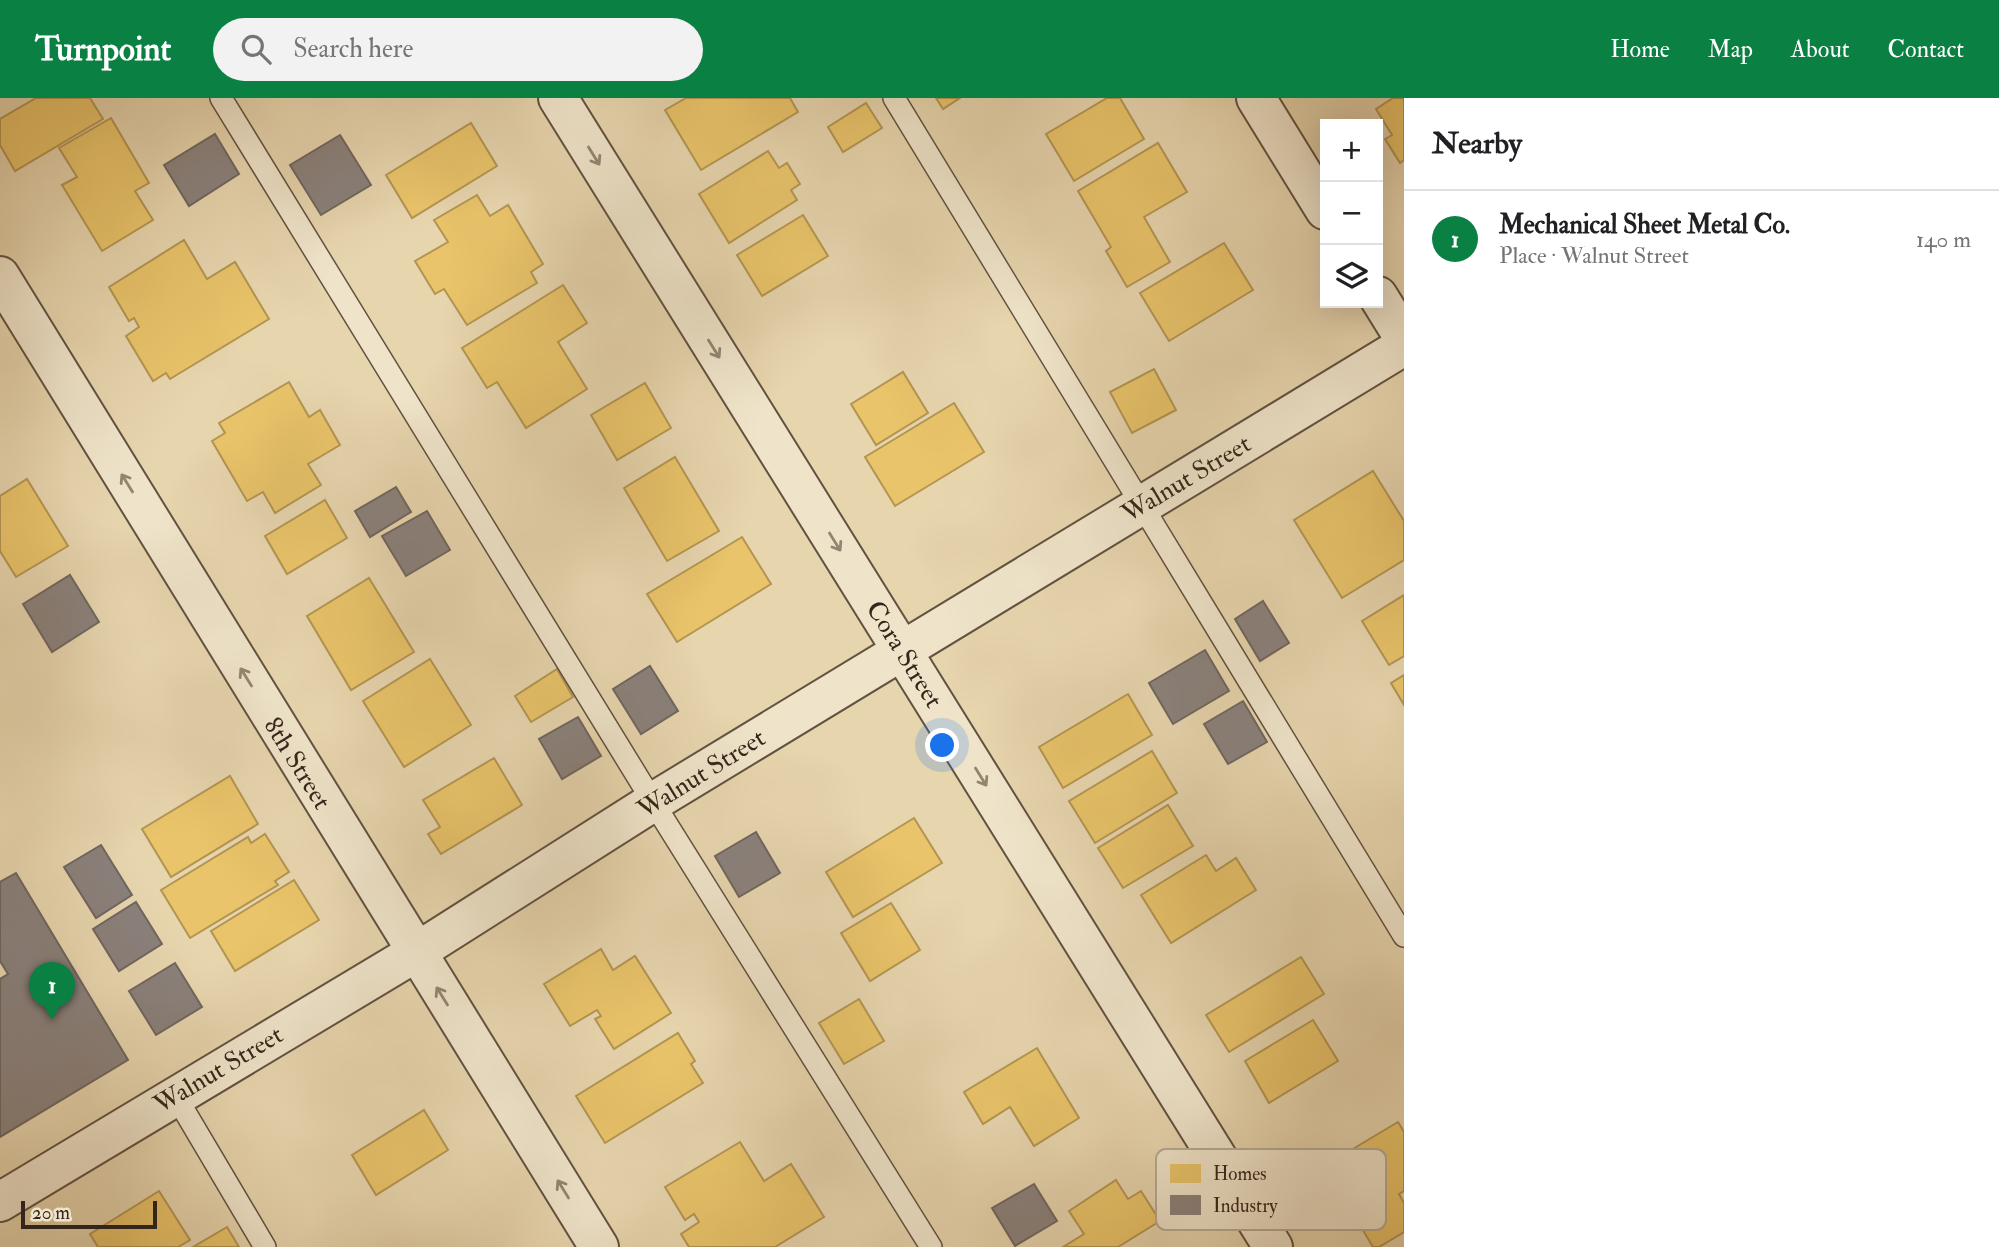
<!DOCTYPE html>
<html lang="en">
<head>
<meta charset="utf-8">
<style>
	body { margin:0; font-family:"IM FELL Double Pica",serif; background:#f2f2f2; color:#202124 }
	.controls { position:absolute; right:21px; top:21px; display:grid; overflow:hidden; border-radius:0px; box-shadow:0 7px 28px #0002 }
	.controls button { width:63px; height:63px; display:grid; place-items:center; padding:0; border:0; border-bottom:2px solid #e0e0e0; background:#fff; color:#202124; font:35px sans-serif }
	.scale { position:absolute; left:21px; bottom:18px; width:136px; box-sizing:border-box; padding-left:7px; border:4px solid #35261b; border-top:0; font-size:19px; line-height:24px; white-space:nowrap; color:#35261b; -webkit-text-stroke:5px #efe4ca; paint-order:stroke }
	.you { position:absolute; left:943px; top:648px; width:24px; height:24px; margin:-18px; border:5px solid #fff; border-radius:50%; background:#1a73e8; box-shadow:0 0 0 10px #1a73e833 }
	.badge { display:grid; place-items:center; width:46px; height:46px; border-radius:50%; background:#0b8043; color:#fff; font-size:23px; font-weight:700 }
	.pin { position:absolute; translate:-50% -58px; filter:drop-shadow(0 2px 4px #0008) }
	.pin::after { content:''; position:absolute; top:37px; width:24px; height:21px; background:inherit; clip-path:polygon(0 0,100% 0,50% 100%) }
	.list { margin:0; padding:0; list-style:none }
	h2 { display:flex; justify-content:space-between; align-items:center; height:91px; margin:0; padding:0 28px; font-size:30px }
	h2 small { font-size:23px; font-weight:400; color:#757577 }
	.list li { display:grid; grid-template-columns:46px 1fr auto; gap:21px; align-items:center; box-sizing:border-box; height:98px; padding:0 28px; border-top:2px solid #e0e0e0 }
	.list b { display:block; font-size:26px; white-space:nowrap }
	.list p { margin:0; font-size:23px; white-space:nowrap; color:#757577 }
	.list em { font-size:23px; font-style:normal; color:#757577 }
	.icon { flex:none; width:38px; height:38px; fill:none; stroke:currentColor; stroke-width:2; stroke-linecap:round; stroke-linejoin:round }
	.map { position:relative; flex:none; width:1404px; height:1149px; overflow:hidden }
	header { display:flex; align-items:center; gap:42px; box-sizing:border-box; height:98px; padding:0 35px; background:#0b8043; color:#fff }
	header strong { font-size:33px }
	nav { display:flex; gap:38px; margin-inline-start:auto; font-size:24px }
	.search { width:490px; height:63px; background:#f2f2f2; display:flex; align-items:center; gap:18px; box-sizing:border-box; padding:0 24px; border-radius:38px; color:#757577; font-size:26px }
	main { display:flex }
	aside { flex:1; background:#fff }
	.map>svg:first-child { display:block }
	.homes { fill:#e9c46a; stroke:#b39552; stroke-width:2 }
	.industry { fill:#8a817c; stroke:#70665f; stroke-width:2 }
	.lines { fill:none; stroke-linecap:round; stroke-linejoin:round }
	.lane-casing { stroke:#625240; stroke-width:24 }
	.street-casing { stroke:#625240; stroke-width:42 }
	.lane { stroke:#efe4ca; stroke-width:21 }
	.street { stroke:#efe4ca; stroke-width:38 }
	.oneway { stroke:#928572 }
	.labels { text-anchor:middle; stroke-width:7; stroke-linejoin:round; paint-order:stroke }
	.street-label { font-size:26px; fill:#35261b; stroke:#efe4ca }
	.key { fill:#efe4ca; stroke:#b7ab96; stroke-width:2 }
	.key-label { font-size:19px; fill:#35261b }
</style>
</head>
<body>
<header>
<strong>Turnpoint</strong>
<div class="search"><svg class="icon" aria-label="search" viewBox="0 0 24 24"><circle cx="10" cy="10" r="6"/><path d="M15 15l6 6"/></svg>Search here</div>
<nav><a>Home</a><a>Map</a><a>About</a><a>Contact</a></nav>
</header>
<main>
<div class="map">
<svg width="1404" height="1149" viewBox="0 0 1404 1149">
	<rect width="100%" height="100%" fill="#e7d5ae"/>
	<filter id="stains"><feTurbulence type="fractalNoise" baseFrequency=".00286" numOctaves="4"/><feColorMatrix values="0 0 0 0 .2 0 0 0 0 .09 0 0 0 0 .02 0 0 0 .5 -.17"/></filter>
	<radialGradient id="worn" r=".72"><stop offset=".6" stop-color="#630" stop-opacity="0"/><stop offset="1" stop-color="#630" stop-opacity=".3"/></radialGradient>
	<g class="homes">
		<path d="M36,0h54l13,21 -88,52 -15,-26v-26z"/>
		<path d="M686,0h104l8,14 -97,58 -36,-60z"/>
		<path d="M936,0h24l-17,11z"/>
		<path d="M1107,0h13l24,41 -70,42 -28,-47z"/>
		<path d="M1393,0h11v62l-4,3 -15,-24 7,-4 -16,-26z"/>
		<path d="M866,5l16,25 -39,24 -15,-25z"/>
		<path d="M111,20l38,65 -14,8 18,29 -51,31 -40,-66 15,-8 -18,-29z"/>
		<path d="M471,25l26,43 -85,52 -26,-43z"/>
		<path d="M1158,45l29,49 -43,25 26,45 -43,25 -21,-36 5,-4 -33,-56z"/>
		<path d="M768,53l11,17 8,-5 13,21 -9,6 6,10 -68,43 -30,-49z"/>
		<path d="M477,97l13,21 18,-11 35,59 -12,8 6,11 -70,42 -23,-36 -9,5 -20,-33 33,-19 -14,-22z"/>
		<path d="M803,117l25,41 -66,40 -25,-41z"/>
		<path d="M184,142l23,39 28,-17 34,57 -99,60 -4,-6 -13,8 -27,-45 13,-9 -5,-9 -5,3 -20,-34z"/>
		<path d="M1224,145l29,47 -84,51 -29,-48z"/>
		<path d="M563,187l24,38 -29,19 29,47 -61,39 -29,-46 -10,6 -25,-40z"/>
		<path d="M1154,271l22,41 -44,23 -22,-41z"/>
		<path d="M903,274l25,41 -52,32 -25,-41z"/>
		<path d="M289,284l20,35 11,-7 20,35 -32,19 13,21 -46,28 -12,-21 -16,9 -35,-60 13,-8 -6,-10z"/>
		<path d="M645,285l26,45 -54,32 -26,-45z"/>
		<path d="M954,305l30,49 -89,54 -30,-49z"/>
		<path d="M675,359l44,74 -52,30 -43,-73z"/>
		<path d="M1373,373l31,50v39l-62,38 -48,-78z"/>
		<path d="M27,381l41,67 -52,31 -16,-26v-55z"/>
		<path d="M325,402l22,38 -60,36 -22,-38z"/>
		<path d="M742,439l29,47 -94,58 -30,-48z"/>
		<path d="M369,480l45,74 -63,38 -44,-74z"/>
		<path d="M1404,497v61l-15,9 -27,-44z"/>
		<path d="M430,561l41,66 -67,42 -41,-66z"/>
		<path d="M557,571l16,28 -42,25 -16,-26z"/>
		<path d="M1404,577v30l-13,-22z"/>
		<path d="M1128,596l24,41 -89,53 -24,-41z"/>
		<path d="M1152,653l25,42 -82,50 -26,-42z"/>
		<path d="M494,660l28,47 -81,49 -13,-20 12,-7 -17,-27z"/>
		<path d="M230,678l28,48 -87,53 -29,-48z"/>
		<path d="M1168,707l25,41 -70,42 -25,-40z"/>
		<path d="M914,720l28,45 -89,54 -27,-45z"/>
		<path d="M265,736l24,38 -14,9 3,4 -88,53 -29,-48 87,-53 3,6z"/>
		<path d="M1206,757l10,16 20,-13 20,32 -85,53 -30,-48z"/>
		<path d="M294,782l25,40 -84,51 -24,-40z"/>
		<path d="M891,805l29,47 -50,31 -29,-48z"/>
		<path d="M601,851l12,21 22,-14 36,57 -57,36 -19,-30 6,-3 -4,-6 -27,16 -26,-42z"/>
		<path d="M1301,859l23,37 -95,58 -23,-37z"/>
		<path d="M859,901l25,42 -40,23 -25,-41z"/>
		<path d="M1313,922l25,41 -69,42 -24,-42z"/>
		<path d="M678,935l17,28 -4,3 12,19 -98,60 -29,-47z"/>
		<path d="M1037,950l42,70 -45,28 -24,-39 -27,17 -19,-32z"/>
		<path d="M424,1012l24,40 -72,45 -24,-40z"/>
		<path d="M1398,1024l6,10v59l-5,3 5,9v29l-25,15h-6l-18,-30 8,-4 -32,-51z"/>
		<path d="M740,1044l24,39 27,-17 33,53 -49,30h-86l-8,-13 18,-12 -5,-8 -9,6 -20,-33z"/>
		<path d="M1116,1082l12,19 13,-8 19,30 -42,26h-55l21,-13 -15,-23z"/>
		<path d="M159,1093l31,49 -12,7h-80l-8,-13z"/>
		<path d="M227,1129l12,20h-46z"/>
	</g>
	<g class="industry">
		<path d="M215,36l24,40 -50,32 -25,-41z"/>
		<path d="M340,37l31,50 -50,30 -31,-50z"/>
		<path d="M396,389l15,25 -41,25 -15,-26z"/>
		<path d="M427,413l23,39 -44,26 -24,-40z"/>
		<path d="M70,477l29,47 -47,30 -29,-48z"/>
		<path d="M1263,503l26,42 -29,18 -25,-42z"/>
		<path d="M1205,552l24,41 -56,33 -24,-41z"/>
		<path d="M650,568l28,45 -37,23 -28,-45z"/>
		<path d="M1243,603l24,41 -39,22 -24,-40z"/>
		<path d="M578,619l23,39 -39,23 -23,-40z"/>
		<path d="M756,734l24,41 -41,24 -24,-41z"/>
		<path d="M101,747l31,50 -36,23 -32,-51z"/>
		<path d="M16,775l112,187 -128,77v-158l8,-5 -8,-13v-79z"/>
		<path d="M136,804l26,42 -43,27 -26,-42z"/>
		<path d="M175,865l27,44 -46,28 -27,-44z"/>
		<path d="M1034,1086l23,37 -42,25 -23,-38z"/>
	</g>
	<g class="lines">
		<defs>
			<g id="lane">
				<path d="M221,0l432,704 278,445"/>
				<path d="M894,0l510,838"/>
				<path d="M175,997l90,152"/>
			</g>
			<g id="street">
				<path d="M558,0l715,1149"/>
				<path d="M1256,0l69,112"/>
				<path d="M0,178l599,971"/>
				<path d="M1378,198l26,42"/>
				<path d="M0,1104l415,-249 238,-151 751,-456"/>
			</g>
		</defs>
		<use href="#lane" class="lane-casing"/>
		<use href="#street" class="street-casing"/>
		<use href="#lane" class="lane"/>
		<use href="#street" class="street"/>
	</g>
	<defs><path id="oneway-shaft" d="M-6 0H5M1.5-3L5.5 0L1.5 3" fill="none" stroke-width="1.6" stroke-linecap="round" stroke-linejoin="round" transform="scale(1.75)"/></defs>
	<g class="oneway">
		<use href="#oneway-shaft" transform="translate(594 58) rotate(58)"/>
		<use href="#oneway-shaft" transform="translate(714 251) rotate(58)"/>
		<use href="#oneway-shaft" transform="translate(127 385) rotate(-122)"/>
		<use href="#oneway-shaft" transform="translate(835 444) rotate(58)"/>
		<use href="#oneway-shaft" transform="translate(246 579) rotate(-122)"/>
		<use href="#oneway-shaft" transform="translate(981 679) rotate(58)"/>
		<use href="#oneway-shaft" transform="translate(442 898) rotate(-122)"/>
		<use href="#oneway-shaft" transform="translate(563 1091) rotate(-122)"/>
	</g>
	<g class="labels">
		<g class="street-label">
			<text transform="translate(1186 380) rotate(-31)" y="9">Walnut Street</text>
			<text transform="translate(905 556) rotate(58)" y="9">Cora Street</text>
			<text transform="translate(298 665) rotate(58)" y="9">8th Street</text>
			<text transform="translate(701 675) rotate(-32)" y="9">Walnut Street</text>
			<text transform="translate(218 971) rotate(-31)" y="9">Walnut Street</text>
		</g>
	</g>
	<rect x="1156" y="1051" width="230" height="81" rx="10" class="key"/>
	<rect x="1170" y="1066" width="31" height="19" fill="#e9c46a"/>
	<rect x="1170" y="1097" width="31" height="20" fill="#8a817c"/>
	<g class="key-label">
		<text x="1213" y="1082">Homes</text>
		<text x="1213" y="1114">Industry</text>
	</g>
	<rect width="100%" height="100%" filter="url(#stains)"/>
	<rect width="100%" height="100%" fill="url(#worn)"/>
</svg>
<div class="controls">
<button>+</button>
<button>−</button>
<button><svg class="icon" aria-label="layers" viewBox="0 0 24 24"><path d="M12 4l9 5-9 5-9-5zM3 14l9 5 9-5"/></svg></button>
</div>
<div class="scale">20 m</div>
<div class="you"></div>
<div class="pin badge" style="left:52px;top:922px">1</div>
</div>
<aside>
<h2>Nearby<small></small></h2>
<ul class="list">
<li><span class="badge">1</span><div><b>Mechanical Sheet Metal Co.</b><p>Place · Walnut Street</p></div><em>140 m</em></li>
</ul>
</aside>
</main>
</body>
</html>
